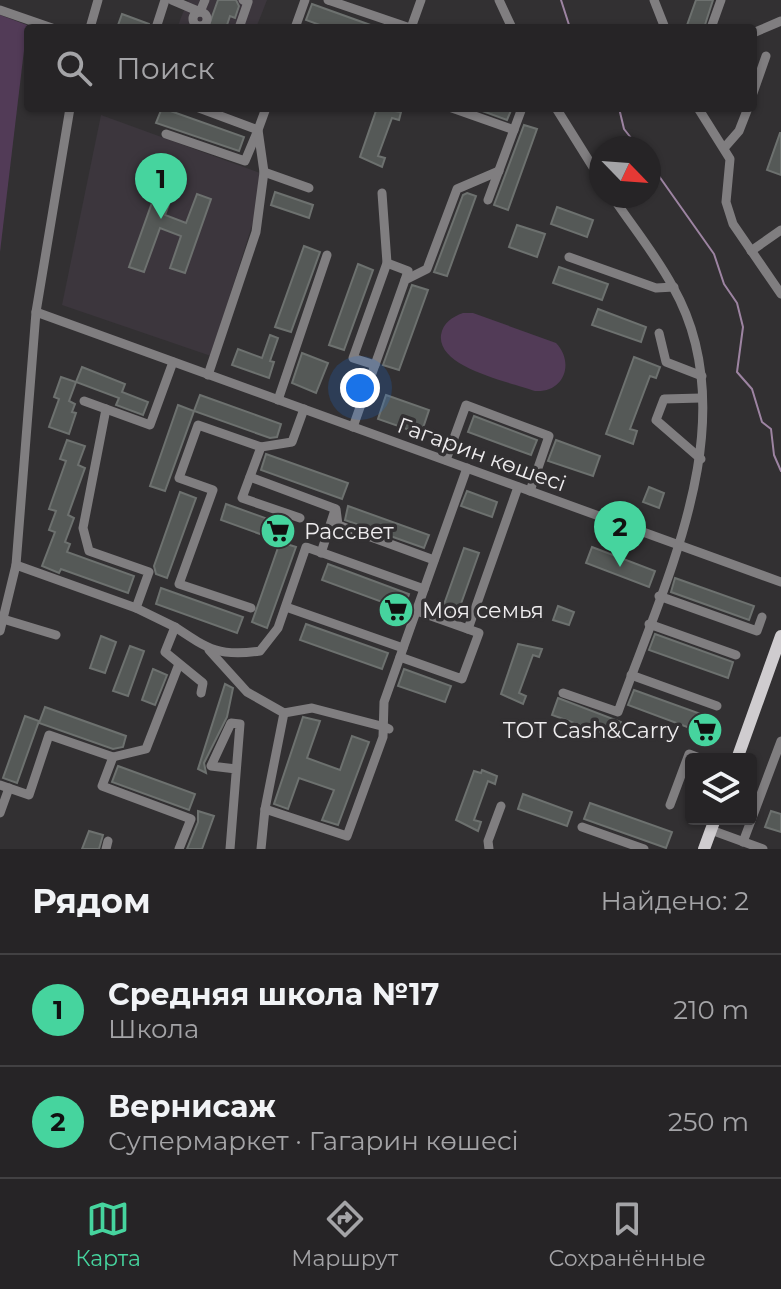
<!DOCTYPE html>
<html lang="ru">
<head>
<meta charset="utf-8">
<style>
	body { margin:0; font-family:Montserrat,sans-serif; background:#2e2c2e; color:#f1f3f6 }
	.controls { position:absolute; right:24px; bottom:24px; display:grid; overflow:hidden; border-radius:8px; box-shadow:0 2px 6px #0004 }
	.controls button { width:72px; height:72px; display:grid; place-items:center; padding:0; border:0; border-bottom:2px solid #424143; background:#262426; color:#f1f3f6; font:40px sans-serif }
	.compass { position:absolute; left:589px; top:136px; width:72px; height:72px; border-radius:50%; background:#262426; box-shadow:0 2px 6px #0004; rotate:115deg }
	.you { position:absolute; left:360px; top:388px; width:28px; height:28px; margin:-20px; border:6px solid #fff; border-radius:50%; background:#1a73e8; box-shadow:0 0 0 12px #1a73e833 }
	.badge { display:grid; place-items:center; width:52px; height:52px; border-radius:50%; background:#46d49e; color:#111; font-size:26px; font-weight:700 }
	.pin { position:absolute; translate:-50% -66px; filter:drop-shadow(0 2px 4px #0008) }
	.pin::after { content:''; position:absolute; top:42px; width:28px; height:24px; background:inherit; clip-path:polygon(0 0,100% 0,50% 100%) }
	.list { margin:0; padding:0; list-style:none }
	h2 { display:flex; justify-content:space-between; align-items:center; height:104px; margin:0; padding:0 32px; font-size:34px }
	h2 small { font-size:26px; font-weight:400; color:#a4a4a7 }
	.list li { display:grid; grid-template-columns:52px 1fr auto; gap:24px; align-items:center; box-sizing:border-box; height:112px; padding:0 32px; border-top:2px solid #424143 }
	.list b { display:block; font-size:30px; white-space:nowrap }
	.list p { margin:0; font-size:26px; white-space:nowrap; color:#a4a4a7 }
	.list em { font-size:26px; font-style:normal; color:#a4a4a7 }
	.icon { flex:none; width:44px; height:44px; fill:none; stroke:currentColor; stroke-width:2; stroke-linecap:round; stroke-linejoin:round }
	.map { position:relative; flex:none; width:781px; height:849px; overflow:hidden }
	.search { position:absolute; background:#262426; box-shadow:0 2px 6px #0004; left:24px; right:24px; top:24px; height:88px; display:flex; align-items:center; gap:20px; box-sizing:border-box; padding:0 28px; border-radius:8px; color:#a4a4a7; font-size:30px }
	.sheet { height:328px; background:#262426 }
	nav { display:flex; justify-content:space-around; align-items:center; box-sizing:border-box; height:112px; border-top:2px solid #424143; background:#262426; font-size:22px; color:#a4a4a7 }
	nav a { display:grid; justify-items:center; gap:4px }
	nav .on { color:#46d49e }
	.map>svg:first-child { display:block }
	.built { fill:#3c363d }
	.green { fill:#523b57 }
	.lines { fill:none; stroke-linecap:round; stroke-linejoin:round }
	.stream { stroke:#9d84a2; stroke-width:2 }
	.building { fill:#555957; stroke:#6d716f; stroke-width:2 }
	.minor { stroke:#807e80; stroke-width:9 }
	.major { stroke:#cfcccf; stroke-width:12 }
	.labels { text-anchor:middle; stroke-width:7; stroke-linejoin:round; paint-order:stroke }
	.street-label { font-size:22px; fill:#eeecee; stroke:#323032 }
	.poi-label { font-size:22px; fill:#eeecee; stroke:#323032; text-anchor:start }
</style>
</head>
<body>
<div class="map">
<svg width="781" height="849" viewBox="0 0 781 849">
	<rect width="100%" height="100%" fill="#323032"/>
	<g class="built">
		<path d="M188,0h79l-11,28h-79z"/>
		<path d="M101,115l159,58 -1,30 -48,153 -149,-51z"/>
	</g>
	<g class="green">
		<path d="M0,15l27,10 -27,227z"/>
		<path d="M463,313h10l83,30c19,20 8,50 -21,48 -25,-9 -98,-23 -94,-56 2,-12 11,-18 22,-22z"/>
	</g>
	<g class="lines">
		<g class="stream">
			<path d="M561,0l9,28"/>
			<path d="M619,108l5,21 15,19"/>
			<path d="M649,162l65,92 10,30 13,19 6,24 -6,45 15,17 10,33 9,7 3,26 7,16"/>
		</g>
	</g>
	<g class="building">
		<path d="M218,0h18l3,6 -4,12 -5,-2 -4,12h-18z"/>
		<path d="M696,0h17l-9,28h-18z"/>
		<path d="M312,4l64,23 -1,1h-47l-22,-8z"/>
		<path d="M122,14l27,10v4h-32z"/>
		<path d="M162,108l82,29 -5,14 -83,-28z"/>
		<path d="M377,108l24,4 -2,8 -7,-2 -14,38 7,2 -3,9 -22,-10z"/>
		<path d="M474,108h38l-5,12z"/>
		<path d="M524,125l13,4 -29,81 -14,-5z"/>
		<path d="M780,133h1v42l-14,-5z"/>
		<path d="M164,169l16,6 -15,40 21,8 11,-29 14,5 -26,74 -15,-5 11,-32 -21,-8 -16,44 -15,-5z"/>
		<path d="M275,192l38,13 -4,13 -38,-13z"/>
		<path d="M467,193l9,3 -29,80 -13,-4 29,-77z"/>
		<path d="M557,207l36,13 -6,17 -36,-13z"/>
		<path d="M517,225l28,9 -8,23 -28,-10z"/>
		<path d="M304,246l16,6 -29,80 -16,-5z"/>
		<path d="M358,264l15,6 -29,80 -15,-5z"/>
		<path d="M559,267l49,17 -6,16 -49,-17z"/>
		<path d="M412,285l16,5 -29,80 -16,-5z"/>
		<path d="M598,309l48,18 -5,15 -49,-17z"/>
		<path d="M270,335l8,3 -8,23 4,1 -5,16 -37,-13 6,-16 24,9z"/>
		<path d="M302,353l26,10 -12,30 -24,-10z"/>
		<path d="M634,357l26,10 -4,11 -6,-2 -20,53 7,2 -4,13 -27,-10z"/>
		<path d="M82,367l43,17 -3,8 26,10 -5,13 -27,-10 3,-7 -43,-16z"/>
		<path d="M61,377l15,5 -7,19 6,3 -3,8 4,1 -7,21 -20,-7 10,-28 -5,-2z"/>
		<path d="M200,395l81,29 -4,13 -7,1 -76,-27z"/>
		<path d="M386,395l43,15 -8,24 -43,-15z"/>
		<path d="M178,405l16,6 -29,80 -15,-5z"/>
		<path d="M474,416l63,24 -6,15 -63,-23z"/>
		<path d="M67,440l18,6 -7,19 7,3 -17,47 6,3 -9,24 5,2 -3,8 67,24 -6,17 -67,-24 -2,4 -17,-7 13,-34 -6,-2 7,-19 -7,-2 17,-48 -6,-2z"/>
		<path d="M556,440l44,16 -7,20 -45,-15z"/>
		<path d="M266,454l82,29 -6,16 -81,-29z"/>
		<path d="M649,487l15,6 -5,15 -16,-6z"/>
		<path d="M467,491l30,11 -5,15 -31,-11z"/>
		<path d="M180,492l16,6 -29,80 -11,-4 -2,-8z"/>
		<path d="M226,504l53,19 -5,16 -53,-19z"/>
		<path d="M348,506l81,29 -5,13 -79,-28z"/>
		<path d="M280,542l16,5 -29,81 -15,-6z"/>
		<path d="M592,547l63,24 -6,16 -63,-24z"/>
		<path d="M464,548l15,5 -22,62 -15,-5z"/>
		<path d="M328,564l81,30 -5,16 -82,-30z"/>
		<path d="M675,578l79,28 -5,14 -78,-28z"/>
		<path d="M161,588l82,29 -6,16 -81,-29z"/>
		<path d="M558,606l16,6 -5,13 -16,-5z"/>
		<path d="M306,624l82,29 -6,16 -82,-29z"/>
		<path d="M655,634l78,28 -5,16 -79,-28z"/>
		<path d="M101,636l15,6 -11,31 -15,-5z"/>
		<path d="M518,644l24,5 -3,8 -6,-2 -14,38 7,3 -3,8 -22,-10z"/>
		<path d="M130,646l14,5 -16,45 -15,-5z"/>
		<path d="M153,669l14,6 -12,30 -13,-5z"/>
		<path d="M404,669l47,17 -6,16 -47,-16z"/>
		<path d="M225,684l8,4 -6,29 -23,46 2,10 -8,-4z"/>
		<path d="M634,690l78,28 -6,16 -78,-29z"/>
		<path d="M558,698l63,24 -5,16 -64,-23z"/>
		<path d="M45,707l81,29 -3,11 -10,2 -74,-26z"/>
		<path d="M25,716l14,5 -22,62 -14,-5z"/>
		<path d="M303,717l17,4 -13,37 33,12 12,-34 17,6 -31,83 -16,-5 12,-30 -35,-12 -11,31 -14,-5z"/>
		<path d="M118,766l77,28 -6,16 -77,-28z"/>
		<path d="M482,770l15,6 -2,8 -7,-3 -14,39 7,2 -3,9 -22,-11 18,-49 7,2z"/>
		<path d="M523,794l49,18 -5,14 -49,-17z"/>
		<path d="M590,803l82,29 -6,16 -82,-29z"/>
		<path d="M198,811l16,5 -12,33h-15l11,-27z"/>
		<path d="M771,811l10,3v18l-16,-5z"/>
		<path d="M89,831l14,4 -4,14h-17z"/>
	</g>
	<g class="lines">
		<g class="minor">
			<path d="M172,0l28,12 5,-12"/>
			<path d="M328,0l82,28"/>
			<path d="M499,0l13,28"/>
			<path d="M654,0l11,28"/>
			<path d="M0,10l52,18"/>
			<circle cx="200" cy="19" r="7"/>
			<path d="M90,28l8,-28"/>
			<path d="M156,28l9,-28"/>
			<path d="M239,28l9,-26 -5,-2"/>
			<path d="M295,28l10,-28"/>
			<path d="M411,28l10,-28"/>
			<path d="M711,28l10,-28"/>
			<path d="M753,33l28,-12"/>
			<path d="M753,93l13,-37"/>
			<path d="M452,108l62,22"/>
			<path d="M556,108l45,72"/>
			<path d="M698,108l32,51 -4,43 7,22 48,70"/>
			<path d="M166,134l79,27 13,-31 -59,-22"/>
			<path d="M725,147l14,-16 9,-23"/>
			<path d="M264,172l45,16"/>
			<path d="M488,200l34,-92"/>
			<path d="M751,251l30,-21"/>
			<path d="M569,257l87,31 18,-1"/>
			<path d="M387,263l21,8 -3,9"/>
			<path d="M36,312l745,270"/>
			<path d="M659,333l7,29 36,14"/>
			<path d="M375,365l-22,-7 34,-95 -5,-70"/>
			<path d="M208,375l48,-143 8,-60 -6,-42 8,-22"/>
			<path d="M278,400l49,-145"/>
			<path d="M84,401l66,24 23,-63"/>
			<path d="M353,427l52,-147 22,-11 30,-80 42,-18"/>
			<path d="M261,447l31,-5 12,-33"/>
			<path d="M701,459l-45,-39 8,-21 37,-1"/>
			<path d="M446,460l20,-55 83,31 -19,55"/>
			<path d="M250,477l86,32 2,16 96,35"/>
			<path d="M321,553l14,-43"/>
			<path d="M16,565l120,43 13,-36 -60,-21 -6,-23 23,-119"/>
			<path d="M659,596l98,35 5,-14"/>
			<path d="M286,607l117,41"/>
			<path d="M136,608l39,19 -10,25 38,31 -2,10"/>
			<path d="M251,608l-72,-24 34,-94 -34,-12 19,-53 63,22 -19,51 58,20"/>
			<path d="M3,619l53,16"/>
			<path d="M649,624l87,31"/>
			<path d="M175,627c33,22 44,30 85,24l18,-23 28,-81 118,42"/>
			<path d="M468,629l50,-142"/>
			<path d="M0,631l16,-66 20,-253 34,-204"/>
			<path d="M209,650l38,42 37,21"/>
			<path d="M400,657l62,22 17,-46 -62,-22"/>
			<path d="M631,675l86,31"/>
			<path d="M563,693l55,19c46,-129 130,-293 55,-425 -17,-32 -41,-61 -61,-91"/>
			<path d="M389,729l-4,-2 -73,-19 -28,5 -19,96 82,27 36,-99 1,-35 83,-234"/>
			<path d="M113,757l-11,29 89,33 -12,30"/>
			<path d="M0,785l29,10 20,-60 64,22 33,-8 33,-85"/>
			<path d="M670,805l19,-51 13,5"/>
			<path d="M0,813l9,-25"/>
			<path d="M582,827l62,22"/>
			<path d="M711,830l52,19"/>
			<path d="M743,842l38,-101"/>
			<path d="M106,849l2,-8"/>
			<path d="M230,849l10,-125 -9,-1 -20,43 25,3"/>
			<path d="M261,849l4,-40"/>
			<path d="M489,849l-1,-8 13,-35"/>
		</g>
		<g class="major">
			<path d="M737,759l44,-123"/>
			<path d="M704,849l11,-30"/>
		</g>
	</g>
	<defs>
		<symbol id="supermarket-disc" viewBox="-11 -11 22 22"><circle r="9.5" fill="#46d49e" stroke="#323032"/><path d="M-6-5.5h2.5l.6 2H6L4.5 2H-2.5L-4.4-4H-6ZM-1.5 3.2a1.3 1.3 0 1 0 .1 0ZM3 3.2a1.3 1.3 0 1 0 .1 0Z" fill="#111"/></symbol>
	</defs>
	<g fill-rule="evenodd">
		<use href="#supermarket-disc" x="258" y="511" width="40" height="40"/>
		<use href="#supermarket-disc" x="376" y="590" width="40" height="40"/>
		<use href="#supermarket-disc" x="685" y="710" width="40" height="40"/>
	</g>
	<g class="labels">
		<g class="street-label">
			<text transform="translate(482 454) rotate(20)" y="8">Гагарин көшесі</text>
		</g>
		<g class="poi-label">
			<text x="304" y="539">Рассвет</text>
			<text x="422" y="618">Моя семья</text>
			<text x="679" y="738" text-anchor="end">ТОТ Cash&amp;Carry</text>
		</g>
	</g>
</svg>
<div class="controls">
<button><svg class="icon" aria-label="layers" viewBox="0 0 24 24"><path d="M12 4l9 5-9 5-9-5zM3 14l9 5 9-5"/></svg></button>
</div>
<svg class="compass" viewBox="-18 -18 36 36"><path d="M0-13l5 13h-10z" fill="#e53935"/><path d="M0 13l5-13h-10z" fill="#a4a4a7"/></svg>
<div class="you"></div>
<div class="pin badge" style="left:161px;top:219px">1</div>
<div class="pin badge" style="left:620px;top:567px">2</div>
<div class="search"><svg class="icon" aria-label="search" viewBox="0 0 24 24"><circle cx="10" cy="10" r="6"/><path d="M15 15l6 6"/></svg>Поиск</div>
</div>
<section class="sheet">
<h2>Рядом<small>Найдено: 2</small></h2>
<ul class="list">
<li><span class="badge">1</span><div><b>Средняя школа №17</b><p>Школа</p></div><em>210 m</em></li>
<li><span class="badge">2</span><div><b>Вернисаж</b><p>Супермаркет · Гагарин көшесі</p></div><em>250 m</em></li>
</ul>
</section>
<nav>
<a class="on"><svg class="icon" aria-label="map" viewBox="0 0 24 24"><path d="M3 6l6-2 6 2 6-2v14l-6 2-6-2-6 2zM9 4v14M15 6v14"/></svg>Карта</a>
<a><svg class="icon" aria-label="directions" viewBox="0 0 24 24"><path d="M12 3l9 9-9 9-9-9zM9 14v-3h6M13 9l2 2-2 2"/></svg>Маршрут</a>
<a><svg class="icon" aria-label="saved" viewBox="0 0 24 24"><path d="M7 4h10v16l-5-4-5 4z"/></svg>Сохранённые</a>
</nav>
</body>
</html>
